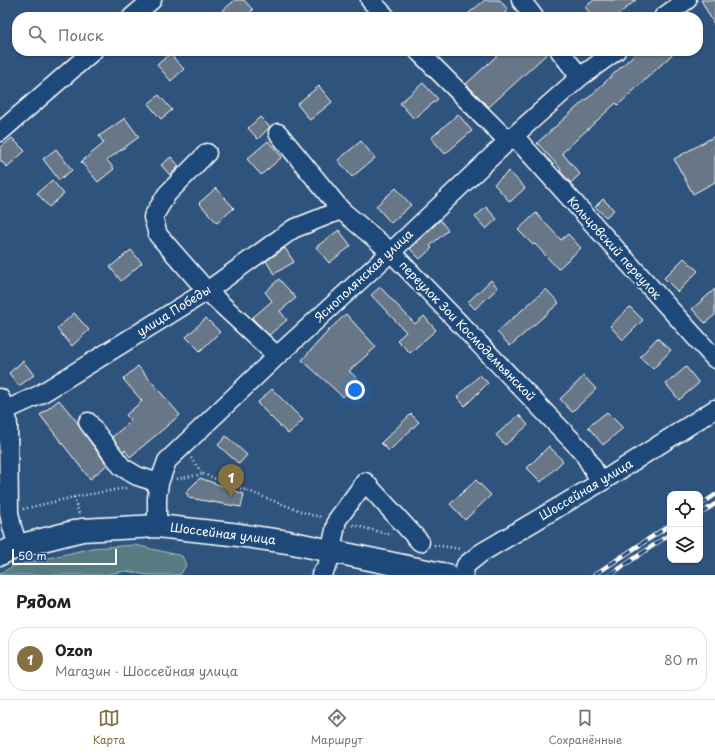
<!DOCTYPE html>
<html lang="ru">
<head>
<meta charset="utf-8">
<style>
	body { margin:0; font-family:"Playpen Sans",sans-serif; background:#f2f2f2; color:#202124 }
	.controls { position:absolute; right:12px; bottom:12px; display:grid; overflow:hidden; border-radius:8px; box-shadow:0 1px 3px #0004 }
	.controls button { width:36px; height:36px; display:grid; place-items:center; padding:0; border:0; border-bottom:1px solid #e0e0e0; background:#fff; color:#202124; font:20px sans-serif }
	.scale { position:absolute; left:12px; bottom:10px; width:105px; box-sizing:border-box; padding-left:4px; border:2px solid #fff; border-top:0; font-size:11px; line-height:14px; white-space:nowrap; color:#fff; -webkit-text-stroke:3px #1f4a7a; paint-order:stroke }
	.you { position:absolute; left:355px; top:390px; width:14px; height:14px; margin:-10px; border:3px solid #fff; border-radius:50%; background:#1a73e8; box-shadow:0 0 0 6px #1a73e833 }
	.badge { display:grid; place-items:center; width:26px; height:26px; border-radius:50%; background:#847042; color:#fff; font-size:13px; font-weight:700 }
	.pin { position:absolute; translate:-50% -33px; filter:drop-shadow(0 1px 2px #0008) }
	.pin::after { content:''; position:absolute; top:21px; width:14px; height:12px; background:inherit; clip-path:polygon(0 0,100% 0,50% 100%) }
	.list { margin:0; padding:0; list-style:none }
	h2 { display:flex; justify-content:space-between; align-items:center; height:52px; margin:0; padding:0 16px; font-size:17px }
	h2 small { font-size:13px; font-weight:400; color:#757577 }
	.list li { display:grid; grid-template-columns:26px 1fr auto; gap:12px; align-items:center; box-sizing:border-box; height:64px; margin:0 8px 8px; padding:0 8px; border:1px solid #e0e0e0; border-radius:16px }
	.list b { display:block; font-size:15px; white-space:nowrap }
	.list p { margin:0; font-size:13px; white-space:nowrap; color:#757577 }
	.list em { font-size:13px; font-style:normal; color:#757577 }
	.icon { flex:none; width:22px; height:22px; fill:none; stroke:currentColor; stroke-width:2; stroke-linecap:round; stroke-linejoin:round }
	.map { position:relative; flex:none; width:715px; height:575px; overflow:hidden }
	.search { position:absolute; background:#fff; box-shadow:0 1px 3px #0004; left:12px; right:12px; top:12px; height:44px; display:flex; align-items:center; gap:10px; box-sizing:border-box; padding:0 14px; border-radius:16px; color:#757577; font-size:15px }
	.sheet { height:124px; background:#fff }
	nav { display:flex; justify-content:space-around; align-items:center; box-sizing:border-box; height:56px; border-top:1px solid #e0e0e0; background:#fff; font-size:11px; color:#757577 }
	nav a { display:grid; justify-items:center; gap:2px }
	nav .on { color:#847042 }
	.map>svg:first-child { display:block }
	.green { fill:#567b81; stroke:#aabdc0 }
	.building { fill:#687787; stroke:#fff }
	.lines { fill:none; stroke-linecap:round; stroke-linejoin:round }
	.minor-casing { stroke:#fff; stroke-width:21 }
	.major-casing { stroke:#fff; stroke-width:25 }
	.path { stroke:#fff; stroke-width:2.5; stroke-dasharray:1 3; stroke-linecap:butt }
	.minor { stroke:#1f4a7a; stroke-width:18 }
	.major { stroke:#1f4a7a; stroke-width:22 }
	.rail-casing { stroke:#fff; stroke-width:4.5 }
	.rail { stroke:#1f4a7a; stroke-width:3; stroke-dasharray:9; stroke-linecap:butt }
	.labels { text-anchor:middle; stroke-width:4; stroke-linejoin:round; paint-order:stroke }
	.street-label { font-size:12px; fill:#fff; stroke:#1f4a7a }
</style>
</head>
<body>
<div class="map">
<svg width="715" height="575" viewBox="0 0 715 575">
	<rect width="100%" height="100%" fill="#2e537d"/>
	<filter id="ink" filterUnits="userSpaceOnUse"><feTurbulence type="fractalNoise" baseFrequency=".025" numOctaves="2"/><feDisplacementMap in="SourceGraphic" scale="8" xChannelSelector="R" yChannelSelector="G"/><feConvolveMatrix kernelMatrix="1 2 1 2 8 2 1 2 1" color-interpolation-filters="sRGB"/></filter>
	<g filter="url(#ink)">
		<path class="green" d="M135,545l47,11 4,9 -5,9 -4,1h-30l-21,-4 -24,4h-102v-2l14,-7 78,-18z"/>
		<g class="building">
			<path d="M235,0h9l9,10 -8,7h-30z"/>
			<path d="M485,0h15l8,10 -8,7h-36z"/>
			<path d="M594,0h42l-21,17h-22l-8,-10z"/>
			<path d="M701,0h14v26z"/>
			<path d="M502,51h48l-61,56 -23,-23z"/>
			<path d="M638,51h38l-58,54 -2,-2 -54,50 18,21 -9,9 -11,-12 1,-2 -24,-26 48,-43h1z"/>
			<path d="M170,54l14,15 -13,12 -14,-16z"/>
			<path d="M423,83l15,16 -24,20 -14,-16z"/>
			<path d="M319,86l13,16 -22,18 -13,-16z"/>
			<path d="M159,95l13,15 -11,9 -13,-15z"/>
			<path d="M458,114l14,17 -27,23 -14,-16z"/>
			<path d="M260,117l10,10 -12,12 -10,-11z"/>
			<path d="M125,118l14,19 -32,23 7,9 -16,13 -17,-20 23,-19 -5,-7z"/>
			<path d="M715,136v46l-22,12 -19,-35z"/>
			<path d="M12,138l13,13 -18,16 -7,-7v-12z"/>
			<path d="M268,141l14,16 -21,18 -14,-16z"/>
			<path d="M361,141l14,17 -23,19 -14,-17z"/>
			<path d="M56,149l16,21 -13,10 -16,-21z"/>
			<path d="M171,157l8,9 -9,9 -9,-10z"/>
			<path d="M509,171l16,17 -15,14 -16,-18z"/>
			<path d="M52,180l12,14 -15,13 -12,-14z"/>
			<path d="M216,188l18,20 -17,15 -18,-20z"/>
			<path d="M396,188l15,17 -20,18 -15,-17z"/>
			<path d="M603,199l11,11 -8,7 -11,-10z"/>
			<path d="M486,207l11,12 -11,10 -11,-12z"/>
			<path d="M536,213l25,27 7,-6 13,14 -23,21 -23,-25 -2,1 -15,-15z"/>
			<path d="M440,220l8,10 -18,16 2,2 -12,11 -10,-10z"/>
			<path d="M339,230l12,16 -22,17 -13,-16z"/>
			<path d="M285,248l9,14 -20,12 -8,-13z"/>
			<path d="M131,250l11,13 -21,18 -11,-14z"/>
			<path d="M684,258l14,13 -20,21 -14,-14z"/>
			<path d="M279,279l17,19 -16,13 7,9 -18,15 -17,-17 20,-17 -7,-9z"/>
			<path d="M491,280l7,8 -23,21 -7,-7z"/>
			<path d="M380,287l35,37 9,-8 12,14 -26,23 -13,-13 9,-8 -35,-37z"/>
			<path d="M546,289l13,14 -49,43 -13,-14z"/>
			<path d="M715,289v26l-10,8 -13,-14z"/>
			<path d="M630,307l13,13 -20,20 -13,-14z"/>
			<path d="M74,313l15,17 -17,16 -15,-17z"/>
			<path d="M346,314l30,33 -27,24 10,9 -16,17 -41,-37 28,-31z"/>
			<path d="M206,318l14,14 -20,19 -14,-14z"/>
			<path d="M657,338l14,12 -18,19 -13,-12z"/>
			<path d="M23,361l11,14 -15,11 -10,-13z"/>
			<path d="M138,366l42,49 -50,42 -5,-7 -2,2 -11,-15 19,-16 -5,-6 16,-14 -19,-22z"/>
			<path d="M686,367l13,16 -20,17 -13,-16z"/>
			<path d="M480,375l8,8 -23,23 -8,-9z"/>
			<path d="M584,376l12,13 -24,23 -12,-13z"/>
			<path d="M272,389l31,31 -15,14 -31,-31z"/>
			<path d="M59,400l19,23 2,5 27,37 -17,14 -50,-64z"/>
			<path d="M607,412l16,16 -20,17 -15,-18z"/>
			<path d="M411,414l8,8 -30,29 -8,-8z"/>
			<path d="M519,415l9,10 -23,20 -9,-10z"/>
			<path d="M226,436l21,19 -8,9 -21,-19z"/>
			<path d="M549,446l14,15 -22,21 -14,-14z"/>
			<path d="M200,478l44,16 -3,13 -52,-9 -3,-6z"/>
			<path d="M476,480l15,15 -26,25 -15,-16z"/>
		</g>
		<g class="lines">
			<defs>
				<g id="minor">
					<path d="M370,0l16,17"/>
					<path d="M521,0l13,17"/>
					<path d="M132,17l20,-17"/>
					<path d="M663,17l24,-17"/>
					<path d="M418,51l90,90"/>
					<path d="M560,51l20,26"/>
					<path d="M0,132l93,-81"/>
					<path d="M278,133l63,77 50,42 192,200 18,30"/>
					<path d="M514,136l201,223"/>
					<path d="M207,153l-40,41 -14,23 5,18 49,56 70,65"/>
					<path d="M0,398l6,12 2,15 1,88 3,14 6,19"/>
					<path d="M6,410l33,-15 168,-104 86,-62 48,-19"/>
					<path d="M88,422l34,45 15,9 22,7"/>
					<path d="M157,526v-28l2,-15 8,-22 110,-105 114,-104 117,-111 72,-64 36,-26"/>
					<path d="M321,575l7,-11 9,-44 28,-38 55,60"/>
					<path d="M463,575l3,-10 15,-12 120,-71 114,-73"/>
				</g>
				<path id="major" d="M0,554l18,-8 64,-16 75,-4 74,8 57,8 158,33"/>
			</defs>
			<use href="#minor" class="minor-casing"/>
			<use href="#major" class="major-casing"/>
			<g class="path">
				<path d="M191,458l12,16 108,41 12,2"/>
				<path d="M177,479l26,-5"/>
				<path d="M74,497l5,17"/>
				<path d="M23,509l51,-12 52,-9"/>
				<path d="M353,525l39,10"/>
				<path d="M434,545l27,4"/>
			</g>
			<use href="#minor" class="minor"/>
			<use href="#major" class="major"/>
			<defs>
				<g id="rail">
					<path d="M700,505l15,-10"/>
					<path d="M700,514l15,-10"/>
					<path d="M594,575l76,-50"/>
					<path d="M610,575l60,-41"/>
				</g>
			</defs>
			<use href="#rail" class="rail-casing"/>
			<use href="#rail" class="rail"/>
		</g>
	</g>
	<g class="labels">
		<g class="street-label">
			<text transform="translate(614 248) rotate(48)" y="4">Кольцовский переулок</text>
			<text transform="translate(364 276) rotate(-43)" y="4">Яснополянская улица</text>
			<text transform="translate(174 311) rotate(-32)" y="4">улица Победы</text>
			<text transform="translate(467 331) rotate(46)" y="4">переулок Зои Космодемьянской</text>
			<text transform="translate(586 490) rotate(-31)" y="4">Шоссейная улица</text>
			<text transform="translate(223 534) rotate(7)" y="4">Шоссейная улица</text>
		</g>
	</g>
</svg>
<div class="controls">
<button><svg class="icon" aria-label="locate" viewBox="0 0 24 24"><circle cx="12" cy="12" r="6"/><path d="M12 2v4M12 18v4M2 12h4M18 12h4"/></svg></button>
<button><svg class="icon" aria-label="layers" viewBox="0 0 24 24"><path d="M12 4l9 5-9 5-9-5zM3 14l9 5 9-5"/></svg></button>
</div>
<div class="scale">50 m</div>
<div class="you"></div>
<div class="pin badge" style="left:231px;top:497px">1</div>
<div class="search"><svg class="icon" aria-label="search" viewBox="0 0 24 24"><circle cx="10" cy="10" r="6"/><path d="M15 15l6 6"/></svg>Поиск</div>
</div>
<section class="sheet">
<h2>Рядом<small></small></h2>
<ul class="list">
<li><span class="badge">1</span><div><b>Ozon</b><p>Магазин · Шоссейная улица</p></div><em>80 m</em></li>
</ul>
</section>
<nav>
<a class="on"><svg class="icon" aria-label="map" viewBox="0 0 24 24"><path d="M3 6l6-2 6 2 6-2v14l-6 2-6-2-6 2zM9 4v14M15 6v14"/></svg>Карта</a>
<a><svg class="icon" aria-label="directions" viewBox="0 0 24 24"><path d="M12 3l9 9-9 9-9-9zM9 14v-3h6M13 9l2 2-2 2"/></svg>Маршрут</a>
<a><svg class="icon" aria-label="saved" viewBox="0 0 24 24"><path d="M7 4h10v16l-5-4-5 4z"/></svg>Сохранённые</a>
</nav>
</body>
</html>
